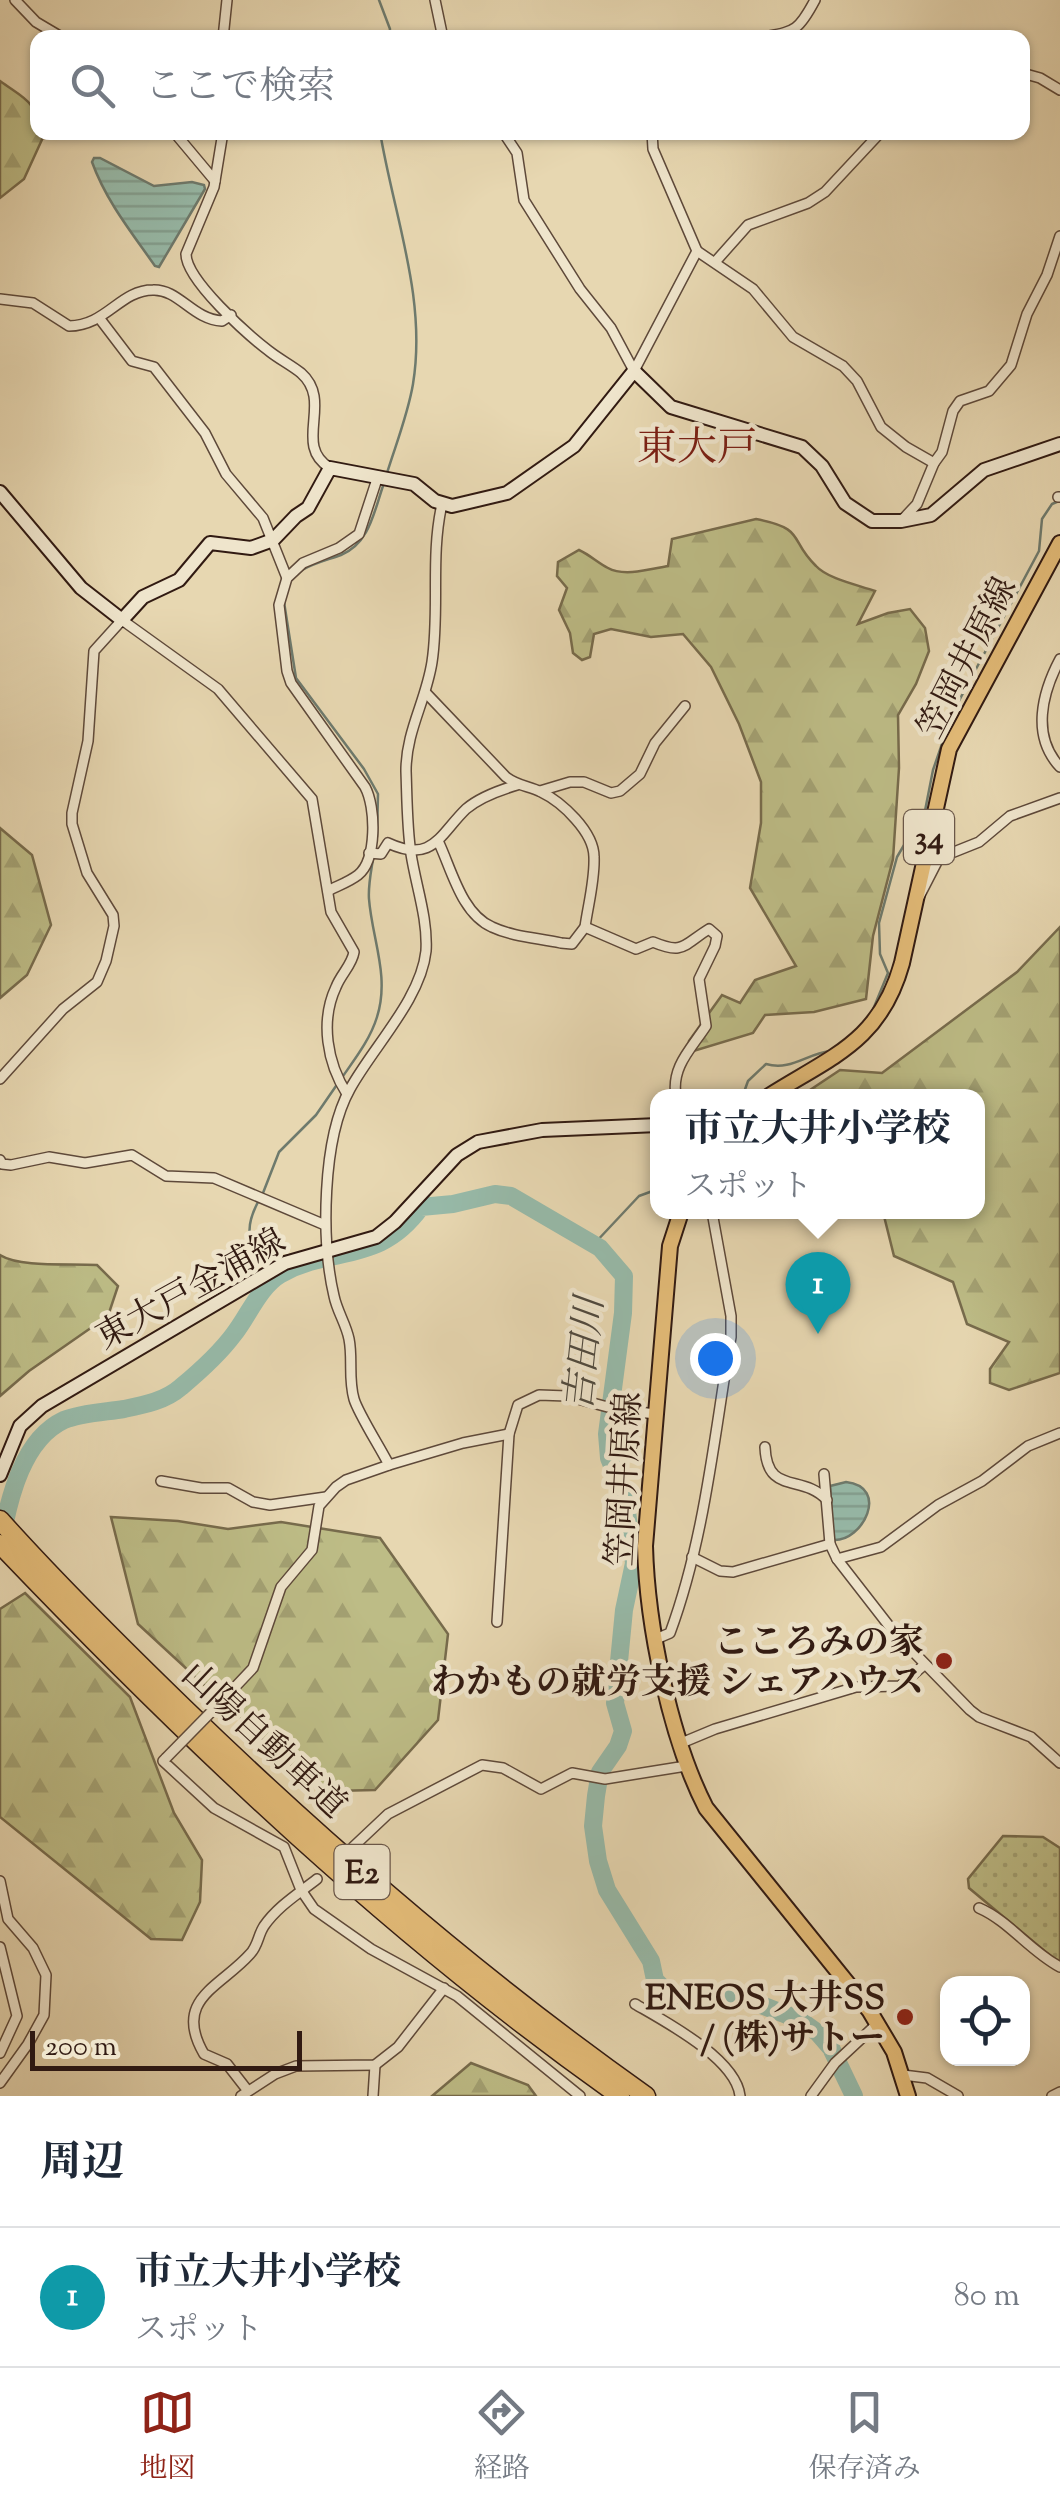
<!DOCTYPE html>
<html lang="ja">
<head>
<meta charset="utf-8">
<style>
	body { margin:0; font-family:"Sorts Mill Goudy","Noto Serif JP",serif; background:#f6f6f7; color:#1f2937 }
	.controls { position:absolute; right:30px; bottom:30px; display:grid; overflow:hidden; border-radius:20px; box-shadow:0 2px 8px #0004 }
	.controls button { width:90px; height:90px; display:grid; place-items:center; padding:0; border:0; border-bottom:2px solid #e0e1e3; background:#fff; color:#1f2937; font:50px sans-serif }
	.scale { position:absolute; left:30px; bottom:25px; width:272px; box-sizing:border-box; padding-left:10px; border:5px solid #311a12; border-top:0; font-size:28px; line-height:35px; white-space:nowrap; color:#311a12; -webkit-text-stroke:8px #efe5cc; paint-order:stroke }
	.you { position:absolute; left:715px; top:1358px; width:35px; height:35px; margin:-25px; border:8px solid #fff; border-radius:50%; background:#1a73e8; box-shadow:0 0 0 15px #1a73e833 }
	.badge { display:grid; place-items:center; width:65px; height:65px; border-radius:50%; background:#8f2418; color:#fff; font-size:32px; font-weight:700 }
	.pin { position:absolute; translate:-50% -82px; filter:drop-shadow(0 2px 5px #0008) }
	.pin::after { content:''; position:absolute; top:52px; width:35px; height:30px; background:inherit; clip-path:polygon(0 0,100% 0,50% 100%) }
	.popup { position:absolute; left:650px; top:1089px; width:335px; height:130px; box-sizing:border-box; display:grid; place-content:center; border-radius:20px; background:#fff; filter:drop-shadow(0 2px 8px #0005); font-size:32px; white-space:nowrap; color:#747a83 }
	.popup b { font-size:38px; color:#1f2937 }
	.popup::after { content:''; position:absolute; left:50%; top:100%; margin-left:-20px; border:20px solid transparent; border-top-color:#fff }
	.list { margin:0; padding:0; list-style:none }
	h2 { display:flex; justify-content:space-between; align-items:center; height:130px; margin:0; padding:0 40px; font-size:42px }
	h2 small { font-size:32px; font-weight:400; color:#747a83 }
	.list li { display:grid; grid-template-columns:65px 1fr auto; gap:30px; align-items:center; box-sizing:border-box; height:140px; padding:0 40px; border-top:2px solid #e0e1e3 }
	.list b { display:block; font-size:38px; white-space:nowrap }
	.list p { margin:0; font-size:32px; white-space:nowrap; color:#747a83 }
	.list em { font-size:32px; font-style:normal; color:#747a83 }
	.icon { flex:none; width:55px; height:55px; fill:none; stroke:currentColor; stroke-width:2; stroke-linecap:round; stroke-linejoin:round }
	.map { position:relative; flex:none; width:1060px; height:2096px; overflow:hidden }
	.search { position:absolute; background:#fff; box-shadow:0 2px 8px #0004; left:30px; right:30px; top:30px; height:110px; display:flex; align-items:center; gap:25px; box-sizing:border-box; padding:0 35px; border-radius:20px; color:#747a83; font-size:38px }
	.sheet { height:270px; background:#fff }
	nav { display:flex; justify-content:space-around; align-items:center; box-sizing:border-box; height:140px; border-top:2px solid #e0e1e3; background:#fff; font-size:28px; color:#747a83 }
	nav a { display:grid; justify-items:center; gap:5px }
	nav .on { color:#8f2418 }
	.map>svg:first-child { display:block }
	.green { fill:url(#green-dots); stroke:#776b4c; stroke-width:2.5 }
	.forest { fill:url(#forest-firs); stroke:#776b4c; stroke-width:2.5 }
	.water { fill:url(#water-rules); stroke:#6e7a6d; stroke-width:2.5 }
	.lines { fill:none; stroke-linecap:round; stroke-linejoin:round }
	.stream { stroke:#6e7a6d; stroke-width:2.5 }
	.river { stroke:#97baa9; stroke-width:18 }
	.street-casing { stroke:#5e493a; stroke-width:12 }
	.secondary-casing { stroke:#311a12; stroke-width:16 }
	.primary-casing { stroke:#311a12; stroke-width:18 }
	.highway-casing { stroke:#311a12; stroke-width:21 }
	.street { stroke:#efe5cc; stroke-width:9 }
	.secondary { stroke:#efe5cc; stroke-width:12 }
	.primary { stroke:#e4bc78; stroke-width:14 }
	.highway { stroke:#e4bc78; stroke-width:18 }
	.street-bridge-casing { stroke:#5e493a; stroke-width:12; stroke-linecap:butt }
	.street-bridge { stroke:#efe5cc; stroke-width:9 }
	.poi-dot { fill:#8f2418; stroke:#efe5cc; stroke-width:4 }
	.labels { text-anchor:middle; stroke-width:9; stroke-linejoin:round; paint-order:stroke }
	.shield { fill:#efe5cc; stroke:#6a574a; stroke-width:2.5 }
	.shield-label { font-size:32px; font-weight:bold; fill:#311a12 }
	.street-label { font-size:35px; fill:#311a12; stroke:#efe5cc }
	.poi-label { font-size:35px; font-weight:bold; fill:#311a12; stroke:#efe5cc; text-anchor:end }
	.water-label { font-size:38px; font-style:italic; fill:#504a3f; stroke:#efe5cc }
	.quarter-label { font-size:40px; fill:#7a1f14; stroke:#efe5cc }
</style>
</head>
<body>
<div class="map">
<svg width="1060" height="2096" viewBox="0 0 1060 2096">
	<defs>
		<pattern id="green-dots" width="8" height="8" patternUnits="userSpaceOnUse" patternTransform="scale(2.5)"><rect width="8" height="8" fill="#bdbc86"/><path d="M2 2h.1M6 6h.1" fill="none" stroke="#a3a173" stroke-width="1.8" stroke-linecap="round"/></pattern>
		<pattern id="forest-firs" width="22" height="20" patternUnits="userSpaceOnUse" patternTransform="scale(2.5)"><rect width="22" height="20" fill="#bdbc86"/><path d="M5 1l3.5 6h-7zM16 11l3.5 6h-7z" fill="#a3a173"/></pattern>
		<pattern id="water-rules" width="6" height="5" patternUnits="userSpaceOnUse" patternTransform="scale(2.5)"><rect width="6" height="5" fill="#97baa9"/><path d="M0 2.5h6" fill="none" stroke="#839f90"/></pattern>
	</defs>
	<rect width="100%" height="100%" fill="#e7d7b1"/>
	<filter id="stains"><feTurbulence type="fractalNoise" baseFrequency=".002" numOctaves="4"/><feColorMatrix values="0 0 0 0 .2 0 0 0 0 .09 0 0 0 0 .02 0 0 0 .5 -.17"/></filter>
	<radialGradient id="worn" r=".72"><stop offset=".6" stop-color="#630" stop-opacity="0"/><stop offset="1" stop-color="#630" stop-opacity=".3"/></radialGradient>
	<path class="green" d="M1003,1836l40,1 17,11v116l-91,-76 -1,-9z"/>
	<g class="forest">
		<path d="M0,81c23,17 38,20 38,51l7,1 -21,46 -24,19z"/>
		<path d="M756,519c51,10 32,20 60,47 12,13 42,19 59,25l-17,33 30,-11 22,-4 15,19 4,23 -13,33 -18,31 1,53 -6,91 -20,77 -7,63 -52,13 -49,3 -12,18 -66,20 2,-12 33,-46 18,8 15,-23 41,-14 -46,-78 11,-65v-41l-22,-58 -28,-57 -28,-33 -32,3 -40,-8 -17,5 -4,23 -8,3 -9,-7 -3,-20 -11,-23 8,-22 -10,-12 1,-14 21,-12c11,5 19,13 29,18 16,9 43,1 60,-2l4,-27z"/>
		<path d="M0,828l32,27 19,70 -24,50 -27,23z"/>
		<path d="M1060,927v446l-51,17 -19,-7v-14l19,-27 -42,-18 -14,-42 -59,-26 -11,-44h95v-116h-177l39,-26 42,3 135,-101z"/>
		<path d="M0,1255c21,13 71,8 97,10l21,21 -10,30 -79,55 -29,25z"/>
		<path d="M111,1517l67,4 50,8 53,-7 99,16 68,96 -10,86 -63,70 -43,1 -38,-23 -156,-144z"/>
		<path d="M25,1593l105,104 44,116 28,47 -2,42 -18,38 -31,-1 -151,-122v-208z"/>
		<path d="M471,2063l57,22 8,11h-104z"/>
	</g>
	<g class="water">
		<path d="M94,158h6l54,28 38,-4 12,3 1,4 -46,78 -4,-1c-23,-33 -49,-65 -63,-104z"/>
		<path d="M846,1482c44,5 17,60 -13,58l-3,-54z"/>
	</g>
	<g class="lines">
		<g class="stream">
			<path d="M379,0l11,29 -1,9"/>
			<path d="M380,132c14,84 47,167 33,252 -5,30 -17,60 -26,89"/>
			<path d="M302,570c12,-7 25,-10 39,-15 28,-11 33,-43 42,-69"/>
			<path d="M284,602l12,76 68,91 14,25 -1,43"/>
			<path d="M872,1012l16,-39 -8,-19 -1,-31 18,-66 10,-17 15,-14 11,-56 20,-58 86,-161 3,-32 10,-15 7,-3"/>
			<path d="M341,1079c13,-19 29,-39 36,-62 13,-41 -5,-78 -8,-118 -1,-13 2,-27 4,-40"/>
			<path d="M743,1095l5,-14 18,-17c25,7 40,-10 64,-13"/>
			<path d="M263,1193l16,-41 37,-37 20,-29"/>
			<path d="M259,1200c-17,32 -9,40 7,70"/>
			<path d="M594,1244l45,-48 19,-7"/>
		</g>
		<path class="river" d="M2,1537c7,-39 21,-98 62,-117 18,-7 42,-8 60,-11 20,-4 41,-8 57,-22 18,-15 39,-34 53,-53 15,-19 25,-47 47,-60 53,-29 98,-9 140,-67l32,-3 42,-10 16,2 89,52 24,28 -1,37 -16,121 2,24 16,39 9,66 -10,47 -9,93 8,28 -5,15 -18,26 -4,24 -3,30 5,35 9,29 44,71 4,19 14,14 11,4 66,1 54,21 18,13 13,15 23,48"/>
		<defs>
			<g id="street">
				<path d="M15,0l21,22 27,16"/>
				<path d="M435,0l8,38"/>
				<path d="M223,38l4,-38"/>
				<path d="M758,38c36,-7 39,-4 57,-38"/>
				<path d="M1022,73l18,5 20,12"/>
				<path d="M174,132l41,49"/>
				<path d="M223,132l-9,55 -28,67c0,26 62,81 83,97 10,8 22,14 32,22 33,29 -9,72 29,95"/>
				<path d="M503,132l14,21 7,47 56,89 31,39 23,43 63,-120 -44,-102 -1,-17"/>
				<path d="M697,251l56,38 40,48 50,29 14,15 24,46 25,20 28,16 -17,41 -14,15"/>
				<path d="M716,261l32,-36 60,-22 17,-11 56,-60"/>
				<path d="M0,299l33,4 36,23c37,0 51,-36 84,-36 26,-1 39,29 69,31l9,-6"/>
				<path d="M100,319l32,42 22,6 51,66 21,41 37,44 24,60"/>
				<path d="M934,463l8,-11 11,-41 7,-10 29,-10 22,-26 16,-51 20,-39 13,-39"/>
				<path d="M1058,497h2"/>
				<path d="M1060,659c-18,34 -29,77 0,108"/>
				<path d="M426,693l80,84c12,9 23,9 35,15 21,10 53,40 53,65 1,23 -6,48 -9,70l-13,17 -11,-1c-22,-5 -48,-6 -69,-16 -30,-13 -40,-56 -53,-84"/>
				<path d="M540,791l30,-9h14l27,11 9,-2 20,-17 15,-31 30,-37"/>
				<path d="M369,853l12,1 7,-11c45,21 52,-9 78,-34 14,-12 34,-19 51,-24"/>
				<path d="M328,891c9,-5 21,-9 30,-16 19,-15 18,-68 7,-88l-74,-104 -4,-12 -8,-66 8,-27 16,-15 36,-15 20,-14 19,-58"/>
				<path d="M919,897l20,-39 40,-16 31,-26 50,-18"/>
				<path d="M585,927l51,22 17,-7c31,13 30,3 56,-13l8,7 -2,10 -16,33 7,47c-15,23 -35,41 -30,70"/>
				<path d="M0,1079l63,-70 34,-27 9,-21 8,-35 -1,-11 -26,-42 -15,-49v-11l16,-72 6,-90 28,-31 96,69 94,110 19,113 23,40c-2,13 -13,22 -18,35 -16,34 -9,76 11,107"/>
				<path d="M0,1160l2,4 9,1 38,-8 36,6 47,-8 34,21 48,2 111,47"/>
				<path d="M765,1447c2,49 37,26 62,53"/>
				<path d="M389,1465c-8,-16 -31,-52 -35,-66 -6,-21 -1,-40 -5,-60 -3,-15 -12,-28 -15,-43 -13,-55 -12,-157 16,-207 23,-42 71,-90 76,-138 2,-32 -10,-65 -15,-97 -4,-26 -4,-56 -5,-83 0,-40 20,-70 26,-109 8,-53 -2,-105 10,-158"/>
				<path d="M824,1474l6,70 7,15 56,72 77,79 9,7 52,20 29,26"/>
				<path d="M161,1481l40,7h27l25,14 17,3 56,-8"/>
				<path d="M692,1557l28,14 13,1 97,-28"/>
				<path d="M837,1559l44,-12 57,-42 44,-24 46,-35 32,-13"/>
				<path d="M497,1622l12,-188 9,-29 21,-10 28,1 48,13 40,5"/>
				<path d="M656,1639l14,-6c35,-95 44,-197 61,-296v-21l-19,-104"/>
				<path d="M219,1704l34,-36 28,-81 31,-37 7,-44 17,-19 10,-7 43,-15 74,-22 46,-9"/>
				<path d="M679,1744l36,-15 141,-42 44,-1 24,-21"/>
				<path d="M166,1758l-3,3 51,47 70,39 17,43 13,19 57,40 86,47 123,100"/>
				<path d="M353,1847l35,-33 94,-49 21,3 38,21 31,-16 33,6 81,-13"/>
				<path d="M0,1881l8,38 25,29 13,27 -2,40 -16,29 -28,39"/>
				<path d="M979,1908c30,13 51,43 81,59"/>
				<path d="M0,1947l17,69 -17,37"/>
				<path d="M635,2004c31,18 101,55 105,92"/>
				<path d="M903,2075l24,3 31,18"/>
				<path d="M248,2091l-21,-27 -23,-10c-32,-55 17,-67 46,-100 8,-8 8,-19 14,-28 14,-20 34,-32 53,-47"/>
				<path d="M241,2096l34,-22 21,-8 79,-1 23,-18 46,-59"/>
				<path d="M373,2096l2,-31"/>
				<path d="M811,2096l24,-33 43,-40"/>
				<path d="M1052,2096l8,-4"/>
			</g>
			<g id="secondary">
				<path d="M0,492l81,96 41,32 21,-23 36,-17 31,-37 41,5 22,-8 23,-24 12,-8 22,-40 84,16 21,17 17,5 55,-13 67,-47 60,-75 37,36 131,40 20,19 23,37 27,18h29l30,-6 53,-45 76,-26"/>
				<path d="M0,1475l20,-49 22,-20 243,-143 91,-26 19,-15 62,-67 21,-13 64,-12 116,-5"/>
			</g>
			<g id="primary">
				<path d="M769,1096c63,-40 111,-54 133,-133l47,-214 111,-206"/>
				<path d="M681,1212l-11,34 -25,300c2,79 25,192 61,262l163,202 25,42 14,44"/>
			</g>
			<g id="highway">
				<path d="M0,1520c59,66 122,128 186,190 144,139 297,271 460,386"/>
				<path d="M0,1544c191,200 393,392 620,552"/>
			</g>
		</defs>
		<use href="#street" class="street-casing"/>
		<use href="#secondary" class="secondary-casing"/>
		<use href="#primary" class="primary-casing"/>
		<use href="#highway" class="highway-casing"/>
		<use href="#street" class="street"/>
		<use href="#secondary" class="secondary"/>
		<use href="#primary" class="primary"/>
		<use href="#highway" class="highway"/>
		<defs>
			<path id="street-bridge" d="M166,1758l53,-54"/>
		</defs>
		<use href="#street-bridge" class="street-bridge-casing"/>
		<use href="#street-bridge" class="street-bridge"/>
	</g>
	<g class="poi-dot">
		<circle cx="944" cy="1661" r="10"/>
		<circle cx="905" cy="2017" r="10"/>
	</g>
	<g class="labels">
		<g class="shield">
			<rect x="904" y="810" width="50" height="54" rx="8"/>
			<rect x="334.5" y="1845" width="55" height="54" rx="8"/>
		</g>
		<g class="shield-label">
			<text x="929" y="848">34</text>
			<text x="362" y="1883">E2</text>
		</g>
		<g class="street-label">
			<text transform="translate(966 657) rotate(-63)" y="12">笠岡井原線</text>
			<text transform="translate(190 1288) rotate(-29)" y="12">東大戸金浦線</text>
			<text transform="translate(623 1479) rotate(-87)" y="12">笠岡井原線</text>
			<text transform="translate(265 1739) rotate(43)" y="12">山陽自動車道</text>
		</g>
		<g class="poi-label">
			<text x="924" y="1653">こころみの家<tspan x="924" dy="40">わかもの就労支援 シェアハウス</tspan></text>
			<text x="885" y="2009">ENEOS 大井SS<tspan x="885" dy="40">/ (株)サトー</tspan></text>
		</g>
		<g class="water-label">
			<text transform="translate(583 1354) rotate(-84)" y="13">吉田川</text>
		</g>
		<g class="quarter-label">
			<text x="697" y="460">東大戸</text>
		</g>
	</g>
	<rect width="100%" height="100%" filter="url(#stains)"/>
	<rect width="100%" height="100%" fill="url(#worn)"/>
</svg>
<div class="controls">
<button><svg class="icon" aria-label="locate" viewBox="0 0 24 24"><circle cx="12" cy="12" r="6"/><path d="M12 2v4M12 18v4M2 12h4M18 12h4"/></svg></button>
</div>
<div class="scale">200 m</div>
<div class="you"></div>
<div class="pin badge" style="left:818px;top:1334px;background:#0f9aa8">1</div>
<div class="popup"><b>市立大井小学校</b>スポット</div>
<div class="search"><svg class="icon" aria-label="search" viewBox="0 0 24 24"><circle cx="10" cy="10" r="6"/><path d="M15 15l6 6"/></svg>ここで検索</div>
</div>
<section class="sheet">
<h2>周辺<small></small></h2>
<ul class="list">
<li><span class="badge" style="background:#0f9aa8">1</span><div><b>市立大井小学校</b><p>スポット</p></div><em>80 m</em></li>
</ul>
</section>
<nav>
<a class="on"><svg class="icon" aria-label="map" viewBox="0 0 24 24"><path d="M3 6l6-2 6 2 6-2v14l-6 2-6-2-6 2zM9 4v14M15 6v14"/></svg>地図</a>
<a><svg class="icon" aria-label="directions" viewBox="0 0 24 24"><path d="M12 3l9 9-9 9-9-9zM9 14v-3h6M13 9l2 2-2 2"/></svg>経路</a>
<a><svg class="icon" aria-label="saved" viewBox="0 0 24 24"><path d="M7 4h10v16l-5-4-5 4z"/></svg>保存済み</a>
</nav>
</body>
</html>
